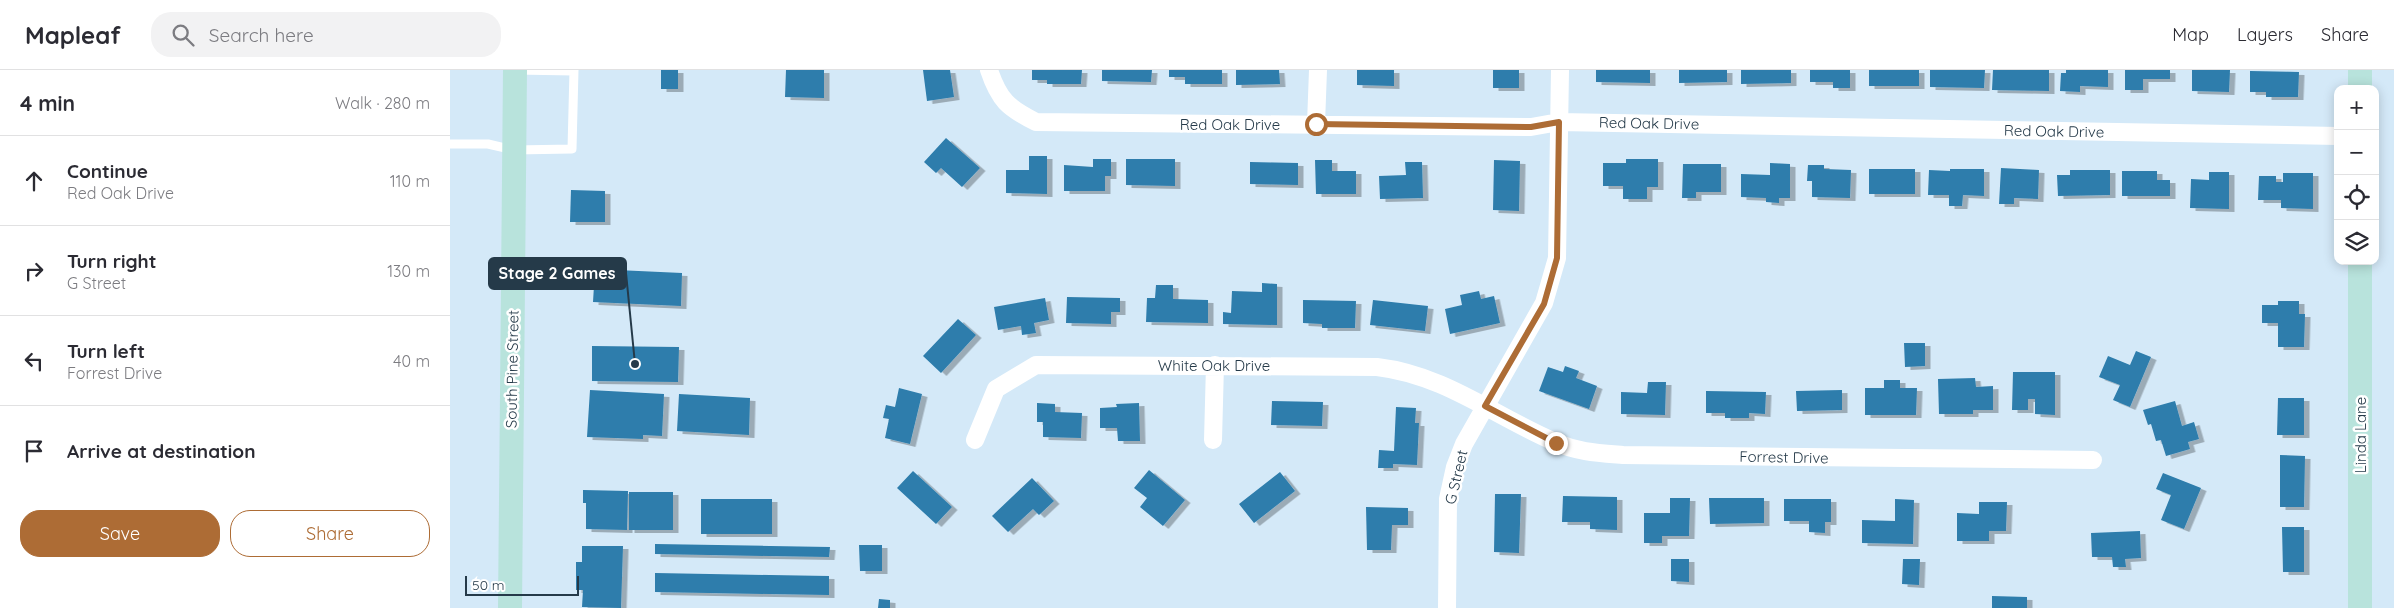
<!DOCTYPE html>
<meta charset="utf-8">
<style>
body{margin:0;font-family:Quicksand,sans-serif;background:#f2f2f3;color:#2b2b33}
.controls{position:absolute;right:15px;top:15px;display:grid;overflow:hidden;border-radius:10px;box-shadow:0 2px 12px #0003}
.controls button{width:45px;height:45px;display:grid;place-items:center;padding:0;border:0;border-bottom:1px solid #e1e1e2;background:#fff;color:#2b2b33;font:25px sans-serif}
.scale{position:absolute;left:15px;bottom:12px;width:114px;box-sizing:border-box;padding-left:5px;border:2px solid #253a49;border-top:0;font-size:14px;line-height:18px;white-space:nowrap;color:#253a49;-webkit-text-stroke:4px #fff;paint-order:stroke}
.stop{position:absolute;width:15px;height:15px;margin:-11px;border:4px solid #ad6c35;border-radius:50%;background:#fff}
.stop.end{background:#ad6c35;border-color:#fff;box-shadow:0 1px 5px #0008}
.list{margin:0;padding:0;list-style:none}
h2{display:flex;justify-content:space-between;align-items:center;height:65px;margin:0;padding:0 20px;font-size:21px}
h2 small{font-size:16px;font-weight:400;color:#7c7c81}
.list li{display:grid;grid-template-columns:32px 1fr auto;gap:15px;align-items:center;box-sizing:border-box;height:90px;padding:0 20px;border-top:1px solid #e1e1e2}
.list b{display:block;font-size:19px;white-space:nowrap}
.list p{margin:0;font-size:16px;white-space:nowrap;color:#7c7c81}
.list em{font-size:16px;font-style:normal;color:#7c7c81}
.actions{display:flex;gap:10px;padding:15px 20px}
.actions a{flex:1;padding:11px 0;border:1px solid #ad6c35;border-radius:20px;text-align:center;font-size:18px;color:#ad6c35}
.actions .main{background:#ad6c35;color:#fff}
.icon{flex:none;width:28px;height:28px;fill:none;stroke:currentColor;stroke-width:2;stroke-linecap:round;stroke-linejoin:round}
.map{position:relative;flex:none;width:1944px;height:538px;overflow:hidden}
header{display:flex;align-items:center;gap:30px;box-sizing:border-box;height:70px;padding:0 25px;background:#fff;border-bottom:1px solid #e1e1e2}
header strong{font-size:24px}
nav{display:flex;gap:28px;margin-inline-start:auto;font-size:18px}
.search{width:350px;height:45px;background:#f2f2f3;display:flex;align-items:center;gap:12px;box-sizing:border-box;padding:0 18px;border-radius:20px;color:#7c7c81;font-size:19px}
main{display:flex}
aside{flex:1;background:#fff}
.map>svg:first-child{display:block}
.building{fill:#2d7dac;filter:url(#shadow)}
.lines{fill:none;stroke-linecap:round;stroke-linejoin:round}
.lane{stroke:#fff;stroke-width:9}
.street{stroke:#fff;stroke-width:18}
.secondary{stroke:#b8e3dc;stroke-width:24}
.route{stroke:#ad6c35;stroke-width:6}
.labels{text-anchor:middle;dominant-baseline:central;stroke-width:5;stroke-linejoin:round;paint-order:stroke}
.street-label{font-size:15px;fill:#253a49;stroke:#fff}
.leader{fill:none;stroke:#253a49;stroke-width:2}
.callout-dot{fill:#253a49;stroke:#fff;stroke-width:2}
.callout{fill:#253a49;stroke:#253a49;stroke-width:2}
.callout-label{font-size:16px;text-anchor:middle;font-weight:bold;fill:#fff}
</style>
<header>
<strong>Mapleaf</strong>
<div class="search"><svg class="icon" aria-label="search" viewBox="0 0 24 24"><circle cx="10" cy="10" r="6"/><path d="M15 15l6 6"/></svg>Search here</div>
<nav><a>Map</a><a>Layers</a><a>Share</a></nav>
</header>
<main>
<aside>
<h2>4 min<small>Walk · 280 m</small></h2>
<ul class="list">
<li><svg class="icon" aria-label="ahead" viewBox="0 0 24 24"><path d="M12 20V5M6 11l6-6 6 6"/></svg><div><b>Continue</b><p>Red Oak Drive</p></div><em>110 m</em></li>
<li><svg class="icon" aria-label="right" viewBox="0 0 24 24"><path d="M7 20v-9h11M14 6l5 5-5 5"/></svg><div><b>Turn right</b><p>G Street</p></div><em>130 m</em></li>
<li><svg class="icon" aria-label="left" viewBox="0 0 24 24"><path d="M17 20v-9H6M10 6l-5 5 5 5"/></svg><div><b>Turn left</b><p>Forrest Drive</p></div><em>40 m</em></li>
<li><svg class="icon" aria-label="arrive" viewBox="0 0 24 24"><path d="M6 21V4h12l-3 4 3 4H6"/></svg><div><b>Arrive at destination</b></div></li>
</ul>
<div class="actions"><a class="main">Save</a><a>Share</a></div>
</aside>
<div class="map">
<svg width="1944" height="538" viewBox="0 0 1944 538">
<defs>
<filter id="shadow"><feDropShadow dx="5.5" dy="3" stdDeviation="0" flood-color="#0004"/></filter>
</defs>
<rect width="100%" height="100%" fill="#d4e9f8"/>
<path class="building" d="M211,0H228V19H211Z
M336,0H374V28L335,27Z
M473,0H500L504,27L477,31Z
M582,0H632L631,14H597V10H582Z
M652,0H702L701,12L652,11Z
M719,0H772V14H735V7H719Z
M786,0H829L830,14L786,15Z
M907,0H944V16L907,15Z
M1043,0H1069V18H1043Z
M1146,0H1200V13L1146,12Z
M1229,0H1277V12L1229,13Z
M1291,0H1341V13L1291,14Z
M1360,0H1400V18H1383V12H1360Z
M1419,0H1469V16H1419Z
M1480,0H1535L1534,18L1480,17Z
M1543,0H1599V21L1542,20Z
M1616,0H1658V17L1630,16V22L1610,21L1611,3H1616Z
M1675,0H1720V9H1693V20H1675Z
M1742,0H1780L1779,22L1742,21Z
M1800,1L1849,2L1848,27H1816V22H1800Z
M496,68L530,98L512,117L491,98L486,103L474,92Z
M579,86H597V124L556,123V100H579Z
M643,89H661V106H655V121H614V95L643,97Z
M676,89H725V116L676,115Z
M1176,89H1208V117H1197V129H1173V116H1153V93H1176Z
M865,90H882V101H906V124H866Z
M1044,90L1070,91L1069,141L1043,140Z
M800,92L848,93V115L800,114Z
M955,92H972L973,128L930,129L929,106L956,105Z
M1320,93L1340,94V128H1329V133L1316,132V128L1291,127V104L1320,105Z
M1233,94H1271V122H1246V128H1232Z
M1358,95H1374V99L1401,100L1400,128L1362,127V111H1357Z
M1551,98L1589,100L1588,129L1564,128V134H1549Z
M1419,99H1465V124H1419Z
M1500,99H1534V126L1513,125L1512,136H1499V125H1478L1479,100L1500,101Z
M1620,100H1660V125L1608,126L1607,105H1620Z
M1672,101H1707V110H1720V126H1672Z
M1759,102H1779V139L1740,138L1741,109L1759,110Z
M1833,103H1863V139L1831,138V130H1808L1809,106H1826V112H1833Z
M121,120L155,121V152H120Z
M145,199L232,203L231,236L143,232Z
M812,213L827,214V255L773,254V242L781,243L782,221L812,222Z
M706,215H723V229L758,230V253L696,252L697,228H705Z
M1029,221L1031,229L1044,226L1050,253L1000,264L995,239L1012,235L1010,225Z
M617,227L670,228V242H661V254L616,253Z
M595,228L599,250L584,253L586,263L572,265L571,256L548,260L544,237Z
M853,230L906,231L905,258H872V254L853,253Z
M923,230L978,236L975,261L920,255Z
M1828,231H1849V244H1855L1854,277H1828V253H1812V235H1828Z
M508,249L526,265L491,303L473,286Z
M1454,273H1475V296L1455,297Z
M142,276L229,277L228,312L142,311Z
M1686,281L1701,287L1680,337L1663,330L1670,315L1649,307L1658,286L1680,295Z
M1115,296L1129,301L1126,308L1147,316L1139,339L1089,321L1098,297L1113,302Z
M1563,302H1605V345L1585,344V329H1578V340H1562Z
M1525,308L1526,317L1543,316V340H1523V344H1489L1488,309Z
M1434,310H1450V318H1467L1466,345H1415V318H1434Z
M1198,312H1216L1215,345L1171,344V322L1197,323Z
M449,318L472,324L460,374L435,368L439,349L433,348L436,335L445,337Z
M140,320L214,324L212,366L193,365V369L137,367Z
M1392,320V340L1347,341L1346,321Z
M1256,321L1316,322L1315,344L1299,343V348H1275V343H1256Z
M229,324L300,328L299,365L227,361Z
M1828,328H1854V365H1827Z
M822,331L873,332L872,356L821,355Z
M1725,331L1732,356L1744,352L1749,369L1738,372L1740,379L1716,386L1711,370L1706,371L1701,354L1698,355L1693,340Z
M587,333L605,334V342L632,343L631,368L593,367V352H587Z
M689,333L690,371H668L667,358H650V338L667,337L666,334Z
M946,337L966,338L965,353H969L967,395L943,394V398H928L929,380L944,381Z
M1830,385L1855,386L1854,437H1830Z
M699,400L735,430L713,456L690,437L697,428L684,418Z
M463,401L502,437L486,454L447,418Z
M830,402L845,421L804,453L789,434Z
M1713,403L1751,418L1734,459L1711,450L1721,425L1706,419Z
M582,408L604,431L589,445L583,439L558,462L542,446Z
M133,420L178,421L177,460L136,459V433H133Z
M179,422H223V460H179Z
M1045,424H1071L1069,483L1044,482Z
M1113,426L1167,427V460L1140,459V452H1112Z
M1220,428H1240L1239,466H1212V473H1194V443H1220Z
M1259,428H1314V453L1260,454Z
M251,429H322V464H251Z
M1334,429H1381V452H1375V463L1359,462V451H1334Z
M1445,429L1464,430L1463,474L1412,473V450L1445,451Z
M1529,432H1557L1556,461H1539V471H1507V443L1529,444Z
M916,437L958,438V455H942L941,480H917Z
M1832,457H1854V502H1833Z
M1690,461L1691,488L1675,489L1676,497H1663L1662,487H1642L1641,463Z
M205,474L380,477L379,487L205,484Z
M409,475H432V501H410Z
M132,476H173L171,538L132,537L133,520H126V492H132Z
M1221,489H1239V512L1221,511Z
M1453,489H1470L1469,515L1452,514Z
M205,503L379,506V525L205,522Z
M1542,526L1577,527V538H1542Z
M429,529L440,530V538H428Z"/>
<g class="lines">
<path class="lane" d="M65,0L124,1
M0,74H38L64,80L122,79L124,0"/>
<path class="street" d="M539,0C549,30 558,38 586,52L1081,57L1109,52L1888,66
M866,54L868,0
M525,370L546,319L586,295L927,297C995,305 1044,346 1105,372C1127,382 1149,383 1173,385L1643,390
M763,370L765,295
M997,538L998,429L1005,397L1014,374L1094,233L1107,188L1110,0"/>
<path class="secondary" d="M1910,19V0
M1910,191V538
M60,538L65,0"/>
</g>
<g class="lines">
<path class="route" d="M866,54L1081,57L1109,52L1107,188L1094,234L1035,336L1106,373"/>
</g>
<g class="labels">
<g class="street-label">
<text transform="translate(1199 53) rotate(1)">Red Oak Drive</text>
<text x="780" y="54">Red Oak Drive</text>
<text transform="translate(1604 61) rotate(1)">Red Oak Drive</text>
<text x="764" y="295">White Oak Drive</text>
<text transform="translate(62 299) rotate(-89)">South Pine Street</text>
<text transform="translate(1910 365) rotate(-90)">Linda Lane</text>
<text transform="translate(1334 387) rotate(1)">Forrest Drive</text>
<text transform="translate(1006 407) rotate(-77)">G Street</text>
</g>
</g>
<path class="leader" d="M185 294L176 203"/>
<circle class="callout-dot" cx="185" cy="294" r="5"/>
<rect class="callout" x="39" y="188" width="137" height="31" rx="5"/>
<g class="callout-label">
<text x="107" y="209">Stage 2 Games</text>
</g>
</svg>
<div class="controls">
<button>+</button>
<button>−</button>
<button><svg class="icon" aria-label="locate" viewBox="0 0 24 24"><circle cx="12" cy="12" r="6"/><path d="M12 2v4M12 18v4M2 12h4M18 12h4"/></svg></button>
<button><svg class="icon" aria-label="layers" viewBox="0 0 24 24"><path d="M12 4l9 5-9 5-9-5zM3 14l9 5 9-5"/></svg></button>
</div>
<div class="scale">50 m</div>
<div class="stop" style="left:866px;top:54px"></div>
<div class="stop end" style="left:1106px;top:373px"></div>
</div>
</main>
